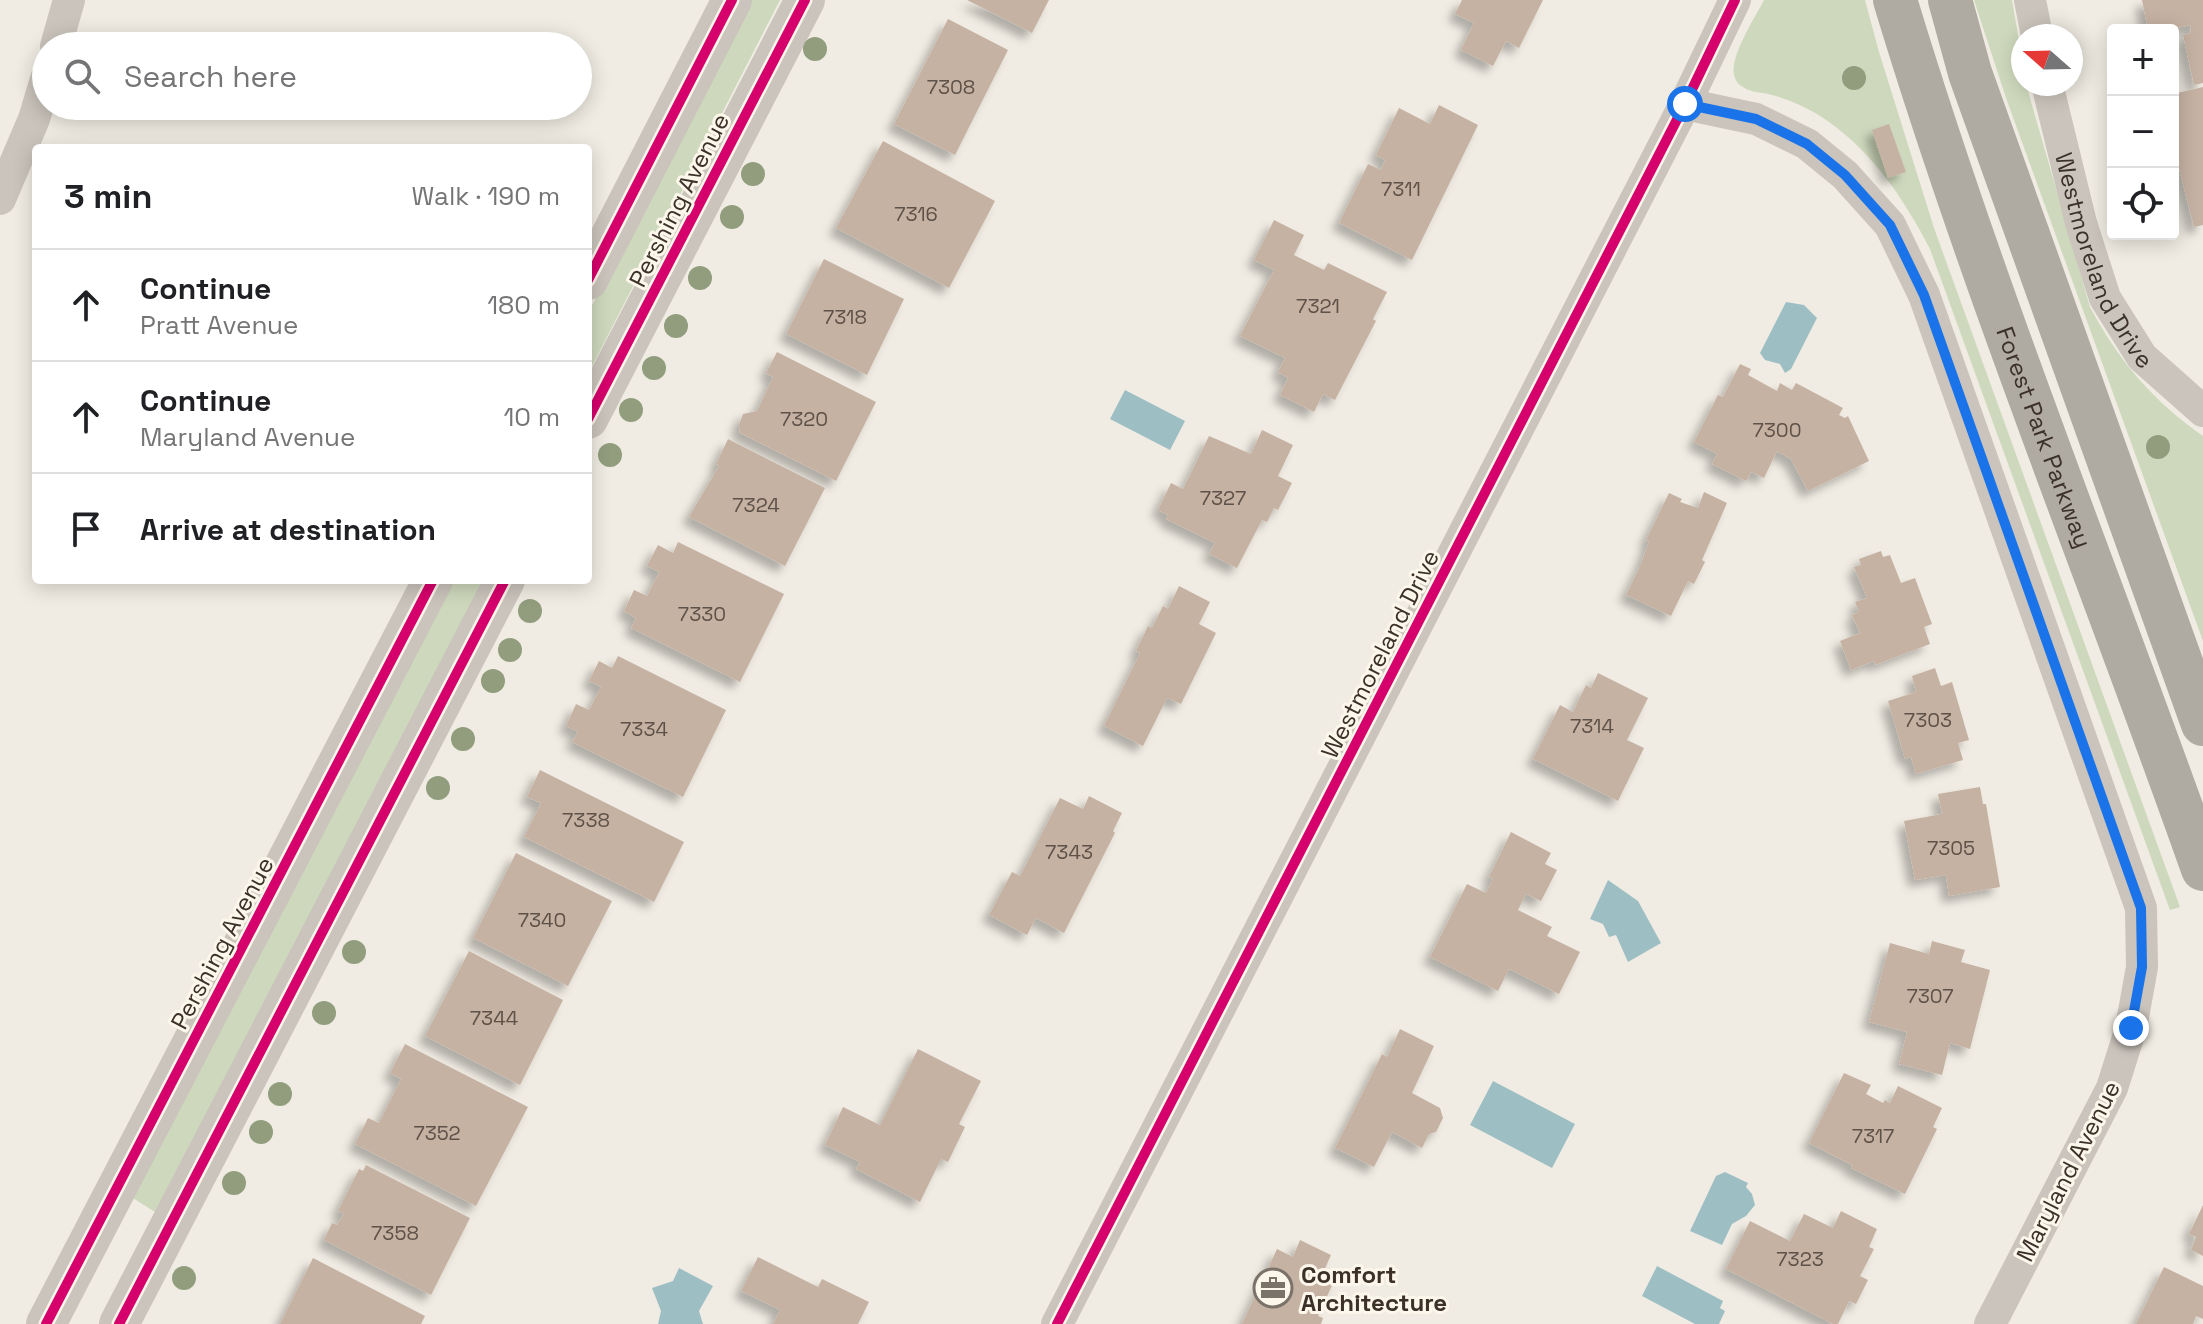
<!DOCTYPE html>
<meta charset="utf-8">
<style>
body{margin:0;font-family:"Space Grotesk",sans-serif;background:#f6f6f6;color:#202124}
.controls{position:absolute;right:24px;top:24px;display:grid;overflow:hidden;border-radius:8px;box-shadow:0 4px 20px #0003}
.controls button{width:72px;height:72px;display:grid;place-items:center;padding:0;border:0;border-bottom:2px solid #e0e0e0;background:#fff;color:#202124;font:40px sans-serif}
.compass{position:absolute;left:2011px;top:24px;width:72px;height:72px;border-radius:50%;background:#fff;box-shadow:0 4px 20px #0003;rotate:290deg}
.stop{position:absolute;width:24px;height:24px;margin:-18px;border:6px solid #1a73e8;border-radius:50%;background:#fff}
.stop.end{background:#1a73e8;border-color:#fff;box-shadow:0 2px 8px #0008}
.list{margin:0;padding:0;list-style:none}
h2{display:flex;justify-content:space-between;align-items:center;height:104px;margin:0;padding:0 32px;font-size:34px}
h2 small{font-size:26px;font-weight:400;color:#757577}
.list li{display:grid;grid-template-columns:52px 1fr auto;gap:24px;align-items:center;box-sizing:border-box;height:112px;padding:0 32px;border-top:2px solid #e0e0e0}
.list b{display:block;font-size:30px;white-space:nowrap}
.list p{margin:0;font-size:26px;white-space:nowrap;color:#757577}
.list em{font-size:26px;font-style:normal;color:#757577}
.icon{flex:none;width:44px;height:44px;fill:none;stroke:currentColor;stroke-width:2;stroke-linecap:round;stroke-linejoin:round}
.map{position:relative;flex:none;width:2203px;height:1324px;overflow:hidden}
.search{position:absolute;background:#fff;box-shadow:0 4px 20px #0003;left:32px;top:32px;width:560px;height:88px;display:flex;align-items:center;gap:20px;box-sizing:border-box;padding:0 28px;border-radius:44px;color:#757577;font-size:30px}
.panel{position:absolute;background:#fff;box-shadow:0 4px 20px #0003;left:32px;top:144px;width:560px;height:440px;border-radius:8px}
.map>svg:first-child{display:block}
.green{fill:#ced8bc}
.water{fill:#9dbfc4}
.building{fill:#c6b2a3;filter:url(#shadow)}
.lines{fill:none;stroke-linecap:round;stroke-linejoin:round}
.minor{stroke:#cac4bc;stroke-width:32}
.tertiary{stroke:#cac4bc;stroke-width:40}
.motorway{stroke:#afaaa2;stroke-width:44}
.cycleway-casing{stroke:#fcf6eb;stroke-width:15}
.cycleway{stroke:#d6006c;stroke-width:10}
.tree{fill:#919d7d}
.route{stroke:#1a73e8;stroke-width:10}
.labels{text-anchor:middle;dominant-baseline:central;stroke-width:6;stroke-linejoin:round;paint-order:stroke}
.number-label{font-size:20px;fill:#5e5148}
.street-label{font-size:24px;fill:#3c3129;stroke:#fcf6eb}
.poi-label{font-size:24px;font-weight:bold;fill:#3c3129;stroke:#fcf6eb;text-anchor:start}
</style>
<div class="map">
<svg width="2203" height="1324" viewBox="0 0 2203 1324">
<defs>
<filter id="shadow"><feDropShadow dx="-7" dy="7" stdDeviation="4" flood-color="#0004"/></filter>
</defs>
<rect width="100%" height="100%" fill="#f0ece3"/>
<path class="green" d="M749,0H780L588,374V313Z
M1764,0H1865L1879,52L1934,228L2180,907L2170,910L1930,249C1903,197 1869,146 1817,114C1803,106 1788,99 1772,95C1763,92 1751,93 1743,87C1739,85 1737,83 1735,78C1727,60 1755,18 1764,0Z
M1974,0H2012L2023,64V84H2026L2090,307C2118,360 2154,402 2203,436V641L2006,98Z
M451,580H483L158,1214L133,1198Z"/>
<path class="water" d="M1786,302L1804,305L1817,318L1791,369L1785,373L1780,364L1765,360L1760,353Z
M1125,390L1185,421L1170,450L1110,419Z
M1608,880L1638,901L1661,943L1628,962L1616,935L1609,937L1603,924L1590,919Z
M1493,1081L1575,1124L1552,1168L1470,1125Z
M1725,1172L1748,1183L1746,1187L1752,1194L1755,1205L1746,1216L1732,1224L1722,1245L1690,1231L1716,1176Z
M1657,1266L1723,1301L1720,1308L1725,1311L1719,1324H1695L1642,1296Z
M679,1268L713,1286L699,1311L703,1324H658L661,1311L652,1288L673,1281Z"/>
<path class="building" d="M967,0H1049L1032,33Z
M1462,0H1543L1519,48L1506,41L1493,66L1461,50L1474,23L1455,14Z
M2142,0H2203V83L2194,85L2183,35L2191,33L2190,25L2168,30H2148Z
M948,19L1008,50L955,155L894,124Z
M2203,87V225L2194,227L2173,145V94Z
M1439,105L1478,125L1412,260L1339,223L1368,164L1381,170L1385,160L1376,155L1399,108L1430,124Z
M1889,124L1906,172L1888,178L1872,130Z
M883,141L995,201L949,288L836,228Z
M1274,220L1304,235L1294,255L1324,270L1328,263L1387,292L1373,319L1376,321L1335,400L1323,394L1314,412L1280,395L1288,378L1278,372L1285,358L1240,336L1274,270L1254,260Z
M824,259L904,299L867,375L786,334Z
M777,352L876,402L836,481L740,433L739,425L743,414L757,411L773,377L766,373Z
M1740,364L1751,369L1748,375L1777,391L1780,383L1792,390L1796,383L1843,408L1839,415L1845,418L1848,416L1869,461L1808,491L1791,459L1777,451L1764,478L1751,472L1746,481L1712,464L1717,454L1694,442L1718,395L1723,397Z
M1262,430L1293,445L1278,476L1292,483L1278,510L1274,508L1267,522L1262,520L1237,568L1209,554L1215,543L1166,519L1168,515L1158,510L1171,483L1183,489L1209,436L1251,454Z
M728,439L825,488L785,566L689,517L719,466L716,464Z
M1704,492L1727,503L1702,560L1705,562L1694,584L1688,581L1671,616L1626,595L1641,564L1649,541L1646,540L1669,493L1682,499L1680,502L1698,508Z
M678,542L784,594L740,682L631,628L636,618L624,611L634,590L647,596L659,572L647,566L658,545L673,553Z
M1881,551L1883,557L1890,555L1901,583L1915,578L1932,624L1924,627L1930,644L1875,665L1874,661L1851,670L1840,641L1860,633L1852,615L1859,612L1855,602L1867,598L1854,567L1861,565L1859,559Z
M1179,586L1210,602L1199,624L1216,633L1181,704L1167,698L1143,746L1104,726L1140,653L1136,651L1148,626L1152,628L1163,606L1168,609Z
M618,656L726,710L683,797L572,742L578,732L566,726L576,704L589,710L601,687L589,681L599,661L612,668Z
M1935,668L1941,686L1952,682L1969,740L1958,743L1963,760L1916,774L1911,757L1905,759L1888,701L1916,692L1912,676Z
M1598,673L1648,698L1627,740L1644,748L1618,801L1533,759L1560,705L1573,712L1586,685L1591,688Z
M540,770L684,842L654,902L524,837L541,803L527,797Z
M1980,787L1983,804H1986L2000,887L1949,896L1946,875L1915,880L1904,821L1942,814L1938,794Z
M1089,796L1122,813L1113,831L1115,833L1064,933L1036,918L1027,935L989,915L1012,872L1020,876L1060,798L1083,809Z
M1511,832L1551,853L1545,864L1557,870L1541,901L1526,894L1518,910L1552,927L1547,936L1580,952L1559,994L1509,969L1498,991L1430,957L1467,884L1486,893L1493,879L1489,877Z
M516,853L612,901L568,986L473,938Z
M1932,941L1965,950L1961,962L1990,970L1970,1049L1950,1043L1942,1075L1899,1064L1907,1032L1869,1022L1890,943L1929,954Z
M469,951L563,1000L520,1085L425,1036Z
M1400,1029L1434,1046L1412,1093L1440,1108L1443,1118L1436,1132L1429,1134L1422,1148L1392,1132L1374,1167L1335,1148L1382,1054L1387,1057Z
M405,1044L528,1107L476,1206L355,1144L368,1118L379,1123L401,1079L390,1073Z
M918,1049L981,1081L959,1124L965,1127L948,1162L941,1159L920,1202L856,1169L860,1162L825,1145L843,1107L880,1125Z
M1844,1073L1871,1085L1866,1094L1883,1103L1885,1100L1890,1103L1898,1086L1942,1108L1933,1127L1937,1129L1905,1194L1851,1168L1852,1165L1809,1143Z
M366,1165L470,1218L431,1295L324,1240L332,1223L337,1225L344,1214L338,1211L359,1169L363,1171Z
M2203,1205V1256L2191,1250L2196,1237L2189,1234Z
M1841,1211L1877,1229L1869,1247L1874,1249L1860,1276L1868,1280L1856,1304L1849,1301L1838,1324H1833L1726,1269L1750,1221L1790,1241L1804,1214L1833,1228Z
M1300,1240L1331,1255L1323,1273L1335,1279L1318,1316L1323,1318L1321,1324H1242L1277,1249L1293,1257Z
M758,1257L818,1287L822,1279L869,1302L858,1324H773L780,1310L741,1291Z
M313,1258L425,1316L421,1324H280Z
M2164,1267L2203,1286V1319L2196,1316L2193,1324H2136Z"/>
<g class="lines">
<g class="minor">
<path d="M2030,0L2037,36"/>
<path d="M56,46L69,0"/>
<path id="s1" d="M2047,84L2081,223L2105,298L2142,357L2203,411"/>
<path d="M1685,104L1756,119L1807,144L1845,175L1890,225L1924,295L2141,908L2142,967L2131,1028L2112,1088L1990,1324"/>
<path d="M0,199L34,119L46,79"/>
<path d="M1057,1324L1685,104L1735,0"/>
</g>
<path class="tertiary" d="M588,280L732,0
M588,419L805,0
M46,1324L433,580
M119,1324L505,580"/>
<g class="motorway">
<path id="s2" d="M1895,0C1984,294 2101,580 2203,869"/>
<path d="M1950,0L1970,73L2203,724"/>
</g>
<g class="cycleway-casing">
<path id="cycleway" d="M588,280L732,0
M588,419L805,0
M46,1324L433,580
M119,1324L505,580
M1057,1324L1685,104L1735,0"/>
</g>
<use href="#cycleway" class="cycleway"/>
</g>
<g class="tree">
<circle cx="815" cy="49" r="12"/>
<circle cx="1854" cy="78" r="12"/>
<circle cx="753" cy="174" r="12"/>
<circle cx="732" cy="217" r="12"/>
<circle cx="700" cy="278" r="12"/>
<circle cx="676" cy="326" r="12"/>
<circle cx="654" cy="368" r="12"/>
<circle cx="631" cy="410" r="12"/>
<circle cx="2158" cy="447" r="12"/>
<circle cx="610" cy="455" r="12"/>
<circle cx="530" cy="611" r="12"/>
<circle cx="510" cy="650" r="12"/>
<circle cx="493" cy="681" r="12"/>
<circle cx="463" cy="739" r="12"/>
<circle cx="438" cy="788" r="12"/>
<circle cx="354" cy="952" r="12"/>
<circle cx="324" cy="1013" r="12"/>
<circle cx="280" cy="1094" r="12"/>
<circle cx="261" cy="1132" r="12"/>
<circle cx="234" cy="1183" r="12"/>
<circle cx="184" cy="1278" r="12"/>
</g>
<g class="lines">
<path class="route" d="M1685,104L1756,119L1807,144L1845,175L1890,225L1924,295L2141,908L2142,967L2131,1028"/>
</g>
<defs>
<g id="office-ring" transform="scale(2)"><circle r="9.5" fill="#fcf6eb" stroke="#7b726a" stroke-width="1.5"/><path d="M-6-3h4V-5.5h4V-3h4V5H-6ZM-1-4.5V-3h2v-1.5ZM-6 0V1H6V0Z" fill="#7b726a"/></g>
</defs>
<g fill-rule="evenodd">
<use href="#office-ring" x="1273" y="1288"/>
</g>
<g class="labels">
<g class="number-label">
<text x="951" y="87">7308</text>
<text x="1401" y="189">7311</text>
<text x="916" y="214">7316</text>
<text x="1318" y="306">7321</text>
<text x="845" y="317">7318</text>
<text x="804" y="419">7320</text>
<text x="1777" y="430">7300</text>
<text x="1223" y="498">7327</text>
<text x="756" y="505">7324</text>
<text x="702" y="614">7330</text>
<text x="1928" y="720">7303</text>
<text x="1592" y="726">7314</text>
<text x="644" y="729">7334</text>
<text x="586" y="820">7338</text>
<text x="1951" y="848">7305</text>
<text x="1069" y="852">7343</text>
<text x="542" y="920">7340</text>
<text x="1930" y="996">7307</text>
<text x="494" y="1018">7344</text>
<text x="437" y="1133">7352</text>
<text x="1873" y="1136">7317</text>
<text x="395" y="1233">7358</text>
<text x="1800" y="1259">7323</text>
</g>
<g class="street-label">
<text transform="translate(679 200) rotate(-63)">Pershing Avenue</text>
<text stroke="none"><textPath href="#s1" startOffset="186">Westmoreland Drive</textPath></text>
<text stroke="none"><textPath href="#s2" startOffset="462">Forest Park Parkway</textPath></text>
<text transform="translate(1380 654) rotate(-63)">Westmoreland Drive</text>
<text transform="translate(222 943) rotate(-62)">Pershing Avenue</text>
<text transform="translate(2068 1171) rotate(-63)">Maryland Avenue</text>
</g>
<g class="poi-label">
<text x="1301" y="1274">Comfort<tspan x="1301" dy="28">Architecture</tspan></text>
</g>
</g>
</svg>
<div class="controls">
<button>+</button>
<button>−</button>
<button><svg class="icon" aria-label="locate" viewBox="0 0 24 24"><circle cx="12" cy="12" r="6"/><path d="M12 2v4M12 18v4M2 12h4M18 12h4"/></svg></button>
</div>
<svg class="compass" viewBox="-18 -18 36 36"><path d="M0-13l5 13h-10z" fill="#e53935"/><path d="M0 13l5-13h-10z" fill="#757577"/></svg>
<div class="stop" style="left:1685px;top:104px"></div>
<div class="stop end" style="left:2131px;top:1028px"></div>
<div class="search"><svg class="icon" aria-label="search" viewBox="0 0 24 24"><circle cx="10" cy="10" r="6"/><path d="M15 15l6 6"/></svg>Search here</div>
<section class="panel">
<h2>3 min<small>Walk · 190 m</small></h2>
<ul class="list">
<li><svg class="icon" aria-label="ahead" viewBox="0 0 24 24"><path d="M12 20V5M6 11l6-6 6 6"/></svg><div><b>Continue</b><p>Pratt Avenue</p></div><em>180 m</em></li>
<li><svg class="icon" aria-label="ahead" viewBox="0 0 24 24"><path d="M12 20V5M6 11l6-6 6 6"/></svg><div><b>Continue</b><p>Maryland Avenue</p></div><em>10 m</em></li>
<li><svg class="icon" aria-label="arrive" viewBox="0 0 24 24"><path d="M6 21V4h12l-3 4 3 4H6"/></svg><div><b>Arrive at destination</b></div></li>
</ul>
</section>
</div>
